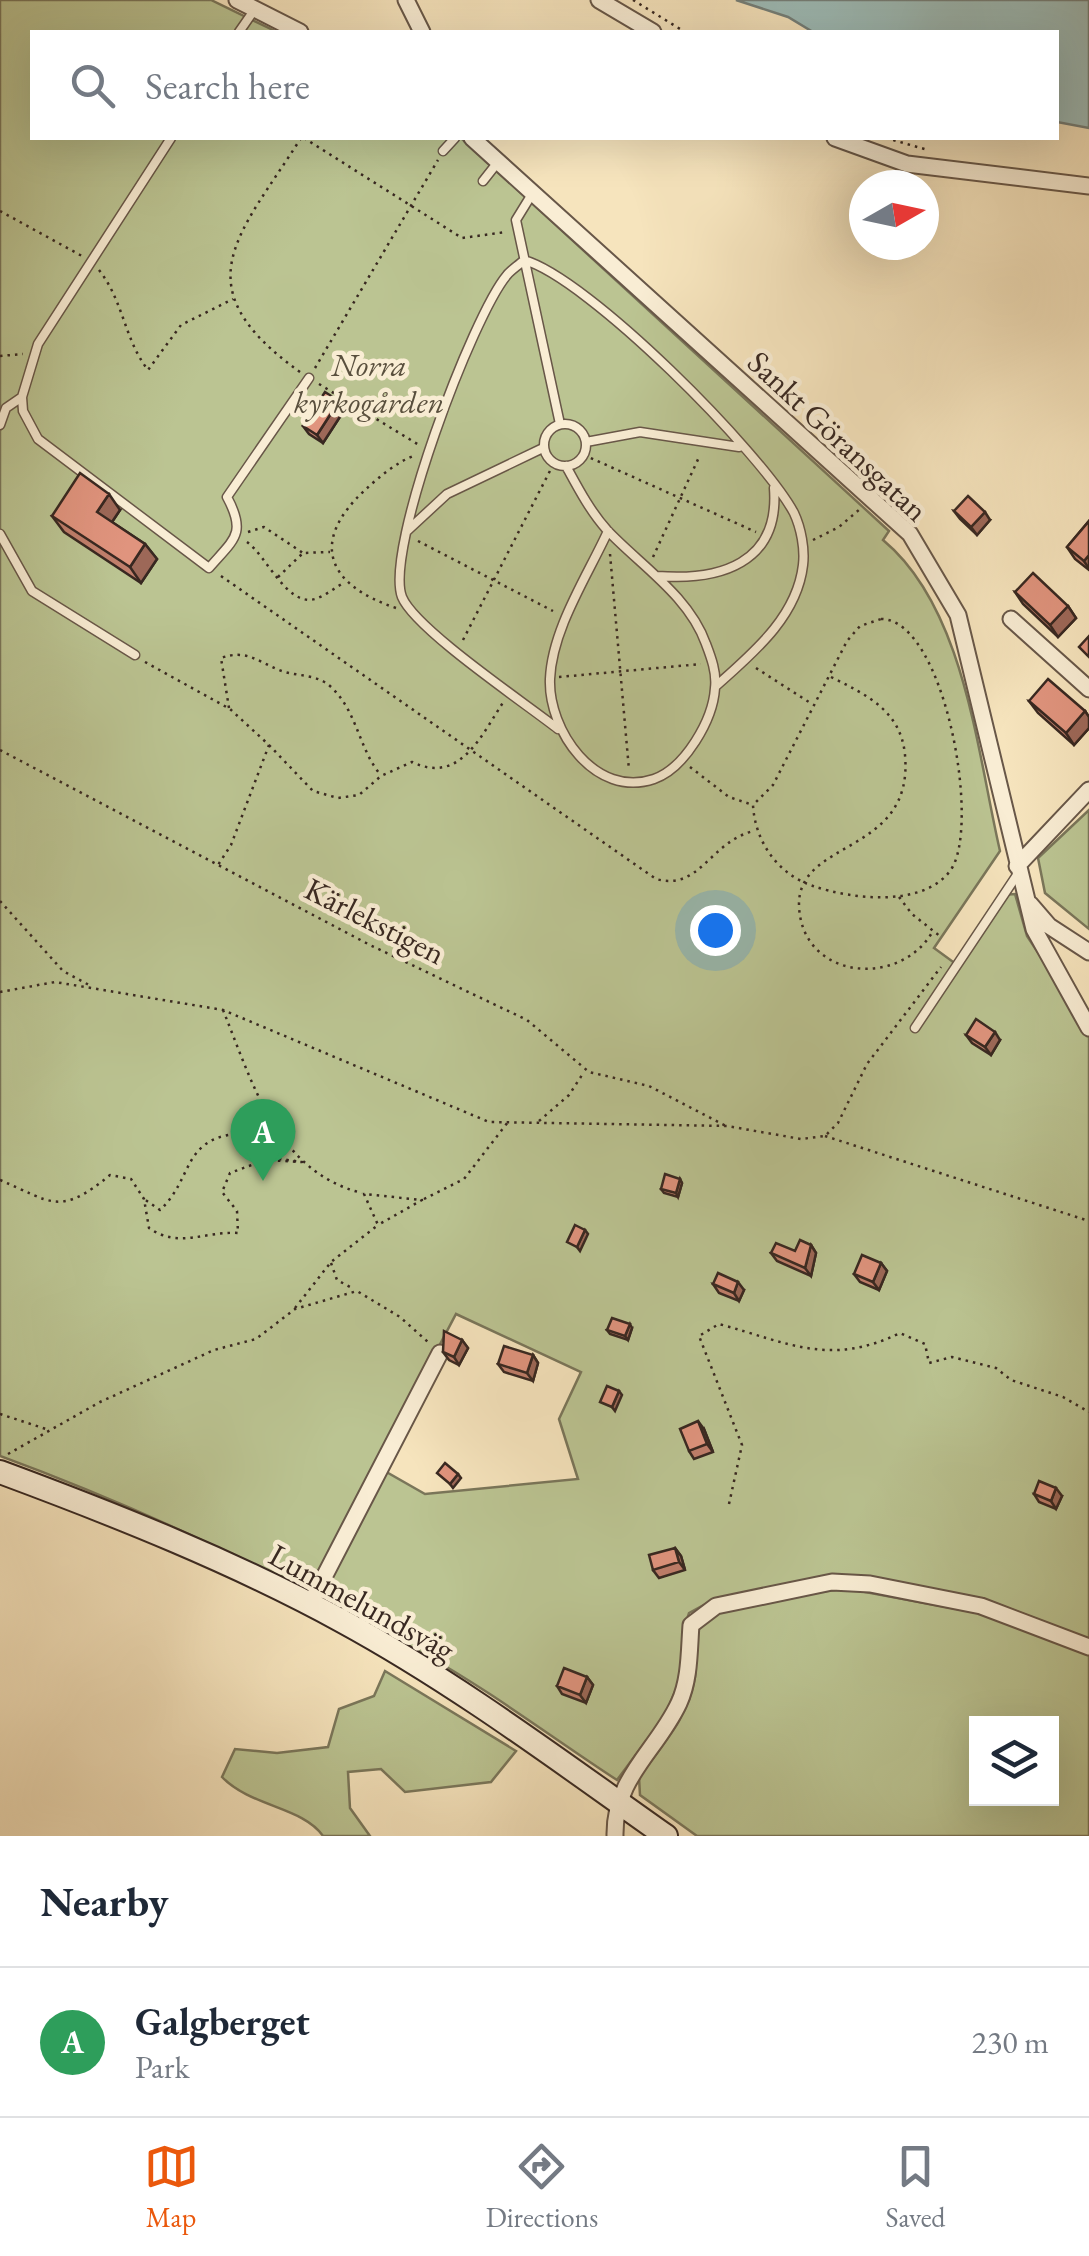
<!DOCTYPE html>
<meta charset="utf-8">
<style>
body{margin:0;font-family:"EB Garamond",serif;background:#f6f6f7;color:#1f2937}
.controls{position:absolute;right:30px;bottom:30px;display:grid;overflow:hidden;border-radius:0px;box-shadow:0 10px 40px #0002}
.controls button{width:90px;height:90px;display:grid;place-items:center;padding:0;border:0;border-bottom:2px solid #e0e1e3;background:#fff;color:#1f2937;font:50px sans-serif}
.compass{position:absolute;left:849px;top:170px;width:90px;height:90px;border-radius:50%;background:#fff;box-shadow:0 10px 40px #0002;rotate:81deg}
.you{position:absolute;left:715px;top:930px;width:35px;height:35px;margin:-25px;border:8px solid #fff;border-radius:50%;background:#1a73e8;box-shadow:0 0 0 15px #1a73e833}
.badge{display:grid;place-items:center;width:65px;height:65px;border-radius:50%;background:#ea580c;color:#fff;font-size:32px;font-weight:700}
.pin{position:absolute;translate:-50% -82px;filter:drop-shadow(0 2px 5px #0008)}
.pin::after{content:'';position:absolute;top:52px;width:35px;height:30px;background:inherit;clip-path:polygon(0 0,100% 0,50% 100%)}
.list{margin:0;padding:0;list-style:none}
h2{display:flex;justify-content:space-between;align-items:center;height:130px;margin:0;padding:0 40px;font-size:42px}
h2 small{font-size:32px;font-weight:400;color:#747a83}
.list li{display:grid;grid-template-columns:65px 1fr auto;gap:30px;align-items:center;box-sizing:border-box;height:150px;padding:0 40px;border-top:2px solid #e0e1e3}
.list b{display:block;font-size:38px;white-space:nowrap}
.list p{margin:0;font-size:32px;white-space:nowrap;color:#747a83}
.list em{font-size:32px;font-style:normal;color:#747a83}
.icon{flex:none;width:55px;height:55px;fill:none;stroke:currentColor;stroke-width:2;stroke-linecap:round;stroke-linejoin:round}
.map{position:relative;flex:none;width:1089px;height:1836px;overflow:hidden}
.search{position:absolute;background:#fff;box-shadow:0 10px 40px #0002;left:30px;right:30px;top:30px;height:110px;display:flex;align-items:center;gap:25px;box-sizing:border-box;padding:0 35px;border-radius:0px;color:#747a83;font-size:38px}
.sheet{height:280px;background:#fff}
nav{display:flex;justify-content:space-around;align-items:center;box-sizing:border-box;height:140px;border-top:2px solid #e0e1e3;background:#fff;font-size:28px;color:#747a83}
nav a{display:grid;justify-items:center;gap:5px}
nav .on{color:#ea580c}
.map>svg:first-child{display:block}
.green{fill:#bbc492;stroke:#7a765a;stroke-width:2.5;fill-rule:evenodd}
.water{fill:#9ebdb9;stroke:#75817c;stroke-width:2.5}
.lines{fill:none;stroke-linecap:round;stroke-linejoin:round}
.lane-casing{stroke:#685748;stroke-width:11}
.street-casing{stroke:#685748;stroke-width:19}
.secondary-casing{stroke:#382821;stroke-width:26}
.path{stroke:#382821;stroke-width:2.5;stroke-dasharray:2.5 5;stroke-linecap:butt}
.lane{stroke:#f9edd4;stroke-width:8}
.street{stroke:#f9edd4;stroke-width:15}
.secondary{stroke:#f9edd4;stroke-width:22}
.wall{fill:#c17f6c;stroke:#382821;stroke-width:2.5}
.shaded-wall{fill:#9d6858;stroke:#382821;stroke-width:2.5}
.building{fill:#e0947e;stroke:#382821;stroke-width:2.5}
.labels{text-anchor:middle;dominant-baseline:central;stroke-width:9;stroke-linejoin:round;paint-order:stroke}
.park-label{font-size:32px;font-style:italic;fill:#594f3d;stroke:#f9edd4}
.street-label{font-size:32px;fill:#382821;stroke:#f9edd4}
</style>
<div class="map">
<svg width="1089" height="1836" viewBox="0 0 1089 1836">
<rect width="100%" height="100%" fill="#f6e4bd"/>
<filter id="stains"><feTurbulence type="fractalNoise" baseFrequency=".002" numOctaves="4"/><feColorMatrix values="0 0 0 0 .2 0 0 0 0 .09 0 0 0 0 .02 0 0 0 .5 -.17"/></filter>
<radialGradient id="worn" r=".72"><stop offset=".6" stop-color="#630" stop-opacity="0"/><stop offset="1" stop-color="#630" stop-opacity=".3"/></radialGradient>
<path class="green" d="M0,0H211L277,32H32V138H461L889,531L883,540C965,608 977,752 1000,851L934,948L960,967L1003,895L1015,894L1027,936L1089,1030V1639L984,1599L872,1577L713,1600L689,1613L684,1628L680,1680L664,1717L617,1780C554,1739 492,1692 426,1655C290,1579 147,1510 0,1456ZM456,1314L581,1372L559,1419L578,1479L425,1494L376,1466Z
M1089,810V929L1045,893L1038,858Z
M849,1589L984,1614L1089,1655V1836H697L640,1795L639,1777C662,1745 689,1717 695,1677C697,1659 690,1632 706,1619C733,1598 815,1592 849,1589ZM976,1724H1052V1798H976Z
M385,1671L516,1751L491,1782L405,1792L381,1769L348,1772L350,1808L370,1836H323C303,1807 251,1807 222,1777L235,1749L277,1753L328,1747L339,1709L374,1696Z"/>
<path class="water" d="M736,0H1089V128L1057,122L1056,32H813L788,17Z"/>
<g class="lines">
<g class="lane-casing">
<path id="lane" d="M239,32L255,9
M171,138L38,344L22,397L23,411L38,439L209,568C234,539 247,534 227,497L309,378
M443,151L455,138
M483,181L498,162
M532,194L516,220L560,424
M544 445a21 21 0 1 1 42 0a21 21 0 1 1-42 0Z
M0,425L6,408L22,397
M586,442L640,432L739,447
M566,466C578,488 590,511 607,530C640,565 689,596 706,644C711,657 717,673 715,688C713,720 685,768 654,779C595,799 548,730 550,679C552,629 588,575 608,531
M407,531L447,494L543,448
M0,534L32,591L135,655
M657,576C719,581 780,564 774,488
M558,729C525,703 415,629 402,597C384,550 473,315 507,275C511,270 519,265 524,260C588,278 761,452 794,513C801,528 805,549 803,565C797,617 753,653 716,686
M915,1028L1019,872"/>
</g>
<g class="street-casing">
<path id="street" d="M237,0L300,32
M406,0L422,32
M599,0L653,32
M472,138L910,534L958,615L1034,929L1089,1028
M835,138L907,164L1089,186
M1011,619L1089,689
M1017,866L1089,790
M1030,904L1049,926L1089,952
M309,1606L440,1353
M615,1836C614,1777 656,1752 679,1703C690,1679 689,1651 691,1625L716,1606L832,1582L870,1584L981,1606L1089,1647"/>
</g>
<g class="secondary-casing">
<path id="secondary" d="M0,1472C116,1515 234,1562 342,1621C456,1683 561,1762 666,1836"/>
</g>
<path class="path" d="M633,0L685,32
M304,138L462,238L506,232
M886,138L928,150
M0,211L82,256
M99,270C124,302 124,339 148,370L181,325L233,299
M0,356L23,354
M315,368L438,160
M300,372C180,286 239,236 301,138
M319,384L419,445
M584,455L756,532
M248,532L264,527L303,553
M813,540L839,527L860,509
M418,541L553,611
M247,542C266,555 287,607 315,599C325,596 336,587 345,582
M610,554L629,770
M653,557L700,455
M221,576L656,879C700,891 709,843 753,831
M278,577L303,553L330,552
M396,608C327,585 309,542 365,490C379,477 398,461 416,455
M881,619C945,619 982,829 950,871C922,908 851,899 813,886C777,874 755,841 753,805L773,785L847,641L860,626Z
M463,640L553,465
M145,662L230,709L269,745L231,845L218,865
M756,668L812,704
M559,677L701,664
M831,677C867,695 901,711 905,755C914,856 797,838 799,906C802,980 900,989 933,931
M229,708L221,658C246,649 257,661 279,670C296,677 316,673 331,687C357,711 359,749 380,774
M269,745L313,791L338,798L359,795L381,776L412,762C460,785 481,736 504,701
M0,750L370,945L527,1020L589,1072L649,1086L726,1126
M690,767L729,797L750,804
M899,897L912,914L941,937
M0,901L63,971L89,985
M0,992L55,982L223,1010L489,1122L727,1126L801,1139L825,1136L838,1123L867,1064L941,967
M223,1010C253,1084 277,1172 362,1193
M539,1121L569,1095L584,1072
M825,1136L1089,1221
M0,1180C52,1202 59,1217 110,1175L131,1179L144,1199L149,1228C179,1249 204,1231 238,1233L237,1211L222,1192L230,1173L265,1160L302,1162L273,1158L234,1134C182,1141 193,1179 160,1210L144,1199
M424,1199L464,1179L508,1122
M331,1263L337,1280L354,1289
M295,1308L331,1262L378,1225L364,1194L422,1200L378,1225
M0,1414L46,1429
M8,1454L100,1402L214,1350L256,1339L295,1309L357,1291L400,1317L428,1342
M729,1504L742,1445L699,1336L719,1324C789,1343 830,1367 900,1333L925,1344L929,1363L952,1357L996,1368L1011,1380L1063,1397L1089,1412"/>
<use href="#lane" class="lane"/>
<use href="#street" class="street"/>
<use href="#secondary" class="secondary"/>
</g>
<path class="wall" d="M345,409L323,443L309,434L303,426Z
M120,510L112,522L145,544L157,559L141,583L64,532L52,516Z
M954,511L990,520L977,535L960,519Z
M1089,521V570L1075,559L1067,547Z
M1015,592L1068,606L1076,618L1058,637L1023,604Z
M1029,701L1085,711L1089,717V728L1074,745L1038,713Z
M966,1035L1000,1040L991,1055L972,1043Z
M680,1179L682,1183L678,1197L664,1193L661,1189Z
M811,1245L816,1253L811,1276L777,1261L771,1253L795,1251Z
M881,1263L887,1271L879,1290L860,1282L854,1274Z
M713,1284L744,1290L739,1301L719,1293Z
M632,1328L628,1340L610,1334L607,1330Z
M462,1340L468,1348L459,1365L449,1360L443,1352Z
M533,1355L538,1363L533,1381L504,1372L498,1364Z
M704,1429L713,1452L694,1459L689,1451Z
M1034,1494L1062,1496L1056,1509L1039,1502Z
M675,1548L681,1556L685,1570L659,1578L653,1570Z
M587,1677L593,1685L586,1703L562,1694L557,1686Z"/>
<path class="shaded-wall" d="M339,401L345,409L323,443L317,435Z
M109,494L120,510L108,528L97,512Z
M985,512L990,520L977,535L971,527Z
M145,544L157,559L141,583L130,567Z
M1089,555V569L1084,561Z
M1068,606L1076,618L1058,637L1050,625Z
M1085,711L1089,717V728L1074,745L1066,733Z
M995,1032L1000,1040L991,1055L985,1047Z
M680,1179L682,1183L678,1197L676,1193Z
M585,1230L588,1234L580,1251L577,1247Z
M811,1245L816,1253L811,1276L805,1268Z
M881,1263L887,1271L879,1290L873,1282Z
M738,1282L744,1290L739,1301L734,1293Z
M630,1324L632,1328L628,1340L625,1336Z
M462,1340L468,1348L459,1365L454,1357Z
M533,1355L538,1363L533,1381L527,1373Z
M619,1391L622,1395L615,1411L612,1407Z
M698,1421L704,1429L713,1452L707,1444Z
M458,1474L461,1478L453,1488L450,1484Z
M1056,1488L1062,1496L1056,1509L1051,1501Z
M675,1548L681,1556L685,1570L679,1562Z
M587,1677L593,1685L586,1703L580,1695Z"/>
<path class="building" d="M325,392L339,401L317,435L303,426Z
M80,473L109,494L97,512L145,544L130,567L52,516Z
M968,496L985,512L971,527L954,511Z
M1089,521V555L1084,561L1067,547Z
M1033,573L1068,606L1050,625L1015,592Z
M1089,636V657L1079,647Z
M1048,679L1085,711L1066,733L1029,701Z
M976,1019L995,1032L985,1047L966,1035Z
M665,1174L680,1179L676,1193L661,1189Z
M575,1225L585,1230L577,1247L567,1242Z
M800,1240L811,1245L805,1268L771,1253L776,1243L795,1251Z
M862,1255L881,1263L873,1282L854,1274Z
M718,1273L738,1282L734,1293L713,1284Z
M612,1318L630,1324L625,1336L607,1330Z
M444,1331L462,1340L454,1357L443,1352Z
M504,1346L533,1355L527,1373L498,1364Z
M607,1386L619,1391L612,1407L600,1402Z
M698,1421L707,1444L689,1451L680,1429Z
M445,1463L458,1474L450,1484L437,1473Z
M1039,1481L1056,1488L1051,1501L1034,1494Z
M675,1548L679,1562L653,1570L649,1555Z
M564,1668L587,1677L580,1695L557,1686Z"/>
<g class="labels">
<g class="park-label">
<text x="369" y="365">Norra<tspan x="369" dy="37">kyrkogården</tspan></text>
</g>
<g class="street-label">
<text transform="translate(838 436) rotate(43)">Sankt Göransgatan</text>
<text transform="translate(375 921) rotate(27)">Kärlekstigen</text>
<text transform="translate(362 1602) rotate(29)">Lummelundsväg</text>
</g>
</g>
<rect width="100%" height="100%" filter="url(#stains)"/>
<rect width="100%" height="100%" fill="url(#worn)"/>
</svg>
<div class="controls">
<button><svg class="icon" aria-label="layers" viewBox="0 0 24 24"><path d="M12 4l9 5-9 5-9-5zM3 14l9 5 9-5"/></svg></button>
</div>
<svg class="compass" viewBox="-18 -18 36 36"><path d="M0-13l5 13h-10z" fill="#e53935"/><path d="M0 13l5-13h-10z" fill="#747a83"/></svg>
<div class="you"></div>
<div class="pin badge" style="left:263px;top:1181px;background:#2e9e5b">A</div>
<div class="search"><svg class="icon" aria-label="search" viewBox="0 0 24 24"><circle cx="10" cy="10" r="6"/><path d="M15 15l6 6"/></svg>Search here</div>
</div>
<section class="sheet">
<h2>Nearby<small></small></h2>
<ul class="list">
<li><span class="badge" style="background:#2e9e5b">A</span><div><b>Galgberget</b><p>Park</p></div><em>230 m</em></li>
</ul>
</section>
<nav>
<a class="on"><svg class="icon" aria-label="map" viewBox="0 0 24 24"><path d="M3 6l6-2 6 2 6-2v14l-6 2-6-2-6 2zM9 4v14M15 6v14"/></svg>Map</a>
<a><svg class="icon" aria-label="directions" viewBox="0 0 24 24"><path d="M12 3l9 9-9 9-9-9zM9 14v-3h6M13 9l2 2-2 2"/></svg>Directions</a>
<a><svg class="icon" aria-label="saved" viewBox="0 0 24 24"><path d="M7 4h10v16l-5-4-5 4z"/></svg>Saved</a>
</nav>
